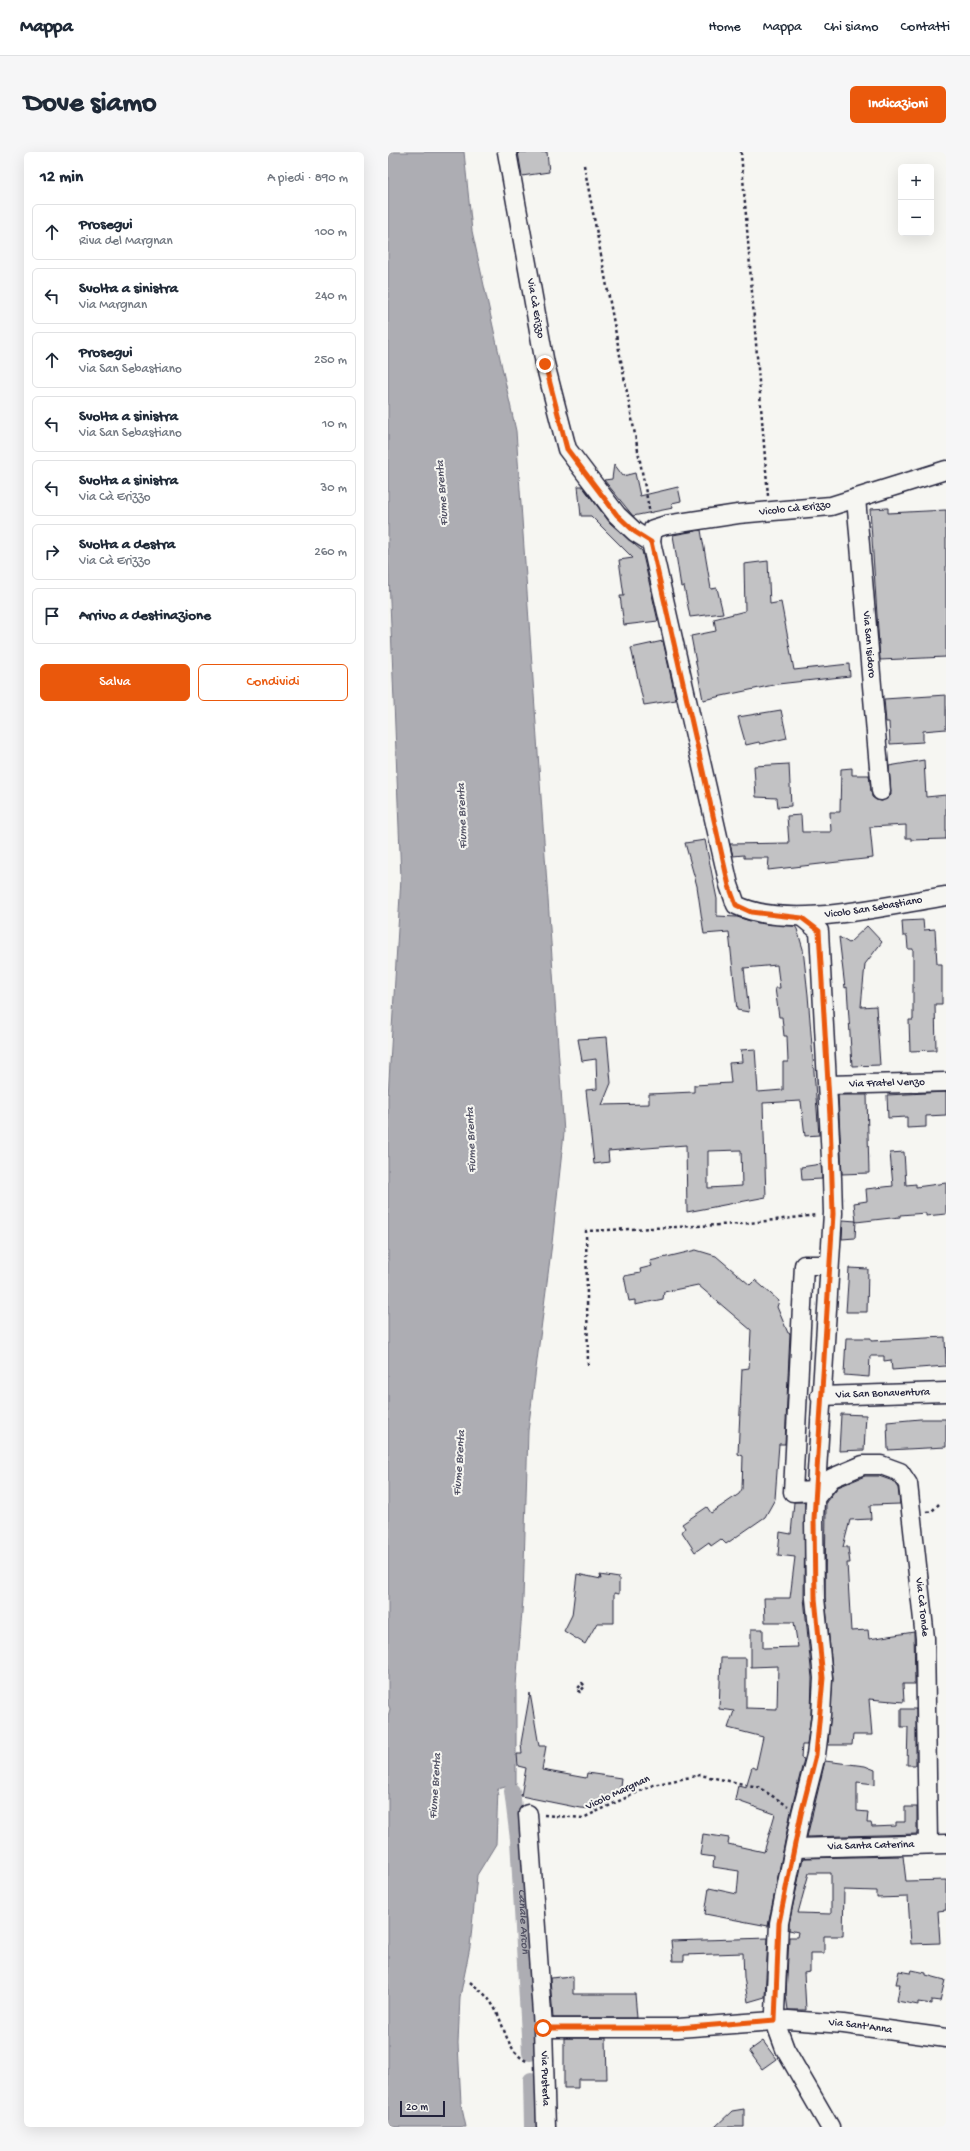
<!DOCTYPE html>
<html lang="it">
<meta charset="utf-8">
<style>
body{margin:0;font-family:"Gochi Hand",sans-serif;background:#f6f6f7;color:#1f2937}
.controls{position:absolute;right:12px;top:12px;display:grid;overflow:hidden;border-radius:6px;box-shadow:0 4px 16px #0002}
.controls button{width:36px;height:36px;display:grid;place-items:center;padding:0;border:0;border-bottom:1px solid #e0e1e3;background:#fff;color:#1f2937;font:20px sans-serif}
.scale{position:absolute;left:12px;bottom:10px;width:45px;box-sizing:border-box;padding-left:4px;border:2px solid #22223b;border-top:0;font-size:11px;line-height:14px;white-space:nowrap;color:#22223b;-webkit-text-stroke:3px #f6f6f2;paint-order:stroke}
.stop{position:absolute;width:12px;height:12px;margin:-9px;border:3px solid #ea580c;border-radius:50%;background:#fff}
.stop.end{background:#ea580c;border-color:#fff;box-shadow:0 1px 4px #0008}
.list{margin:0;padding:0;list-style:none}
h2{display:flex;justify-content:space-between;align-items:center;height:52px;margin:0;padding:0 16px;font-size:17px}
h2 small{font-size:13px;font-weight:400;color:#747a83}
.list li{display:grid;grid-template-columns:26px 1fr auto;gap:12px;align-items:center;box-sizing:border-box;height:56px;margin:0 8px 8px;padding:0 8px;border:1px solid #e0e1e3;border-radius:6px}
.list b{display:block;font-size:15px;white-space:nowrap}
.list p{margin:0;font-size:13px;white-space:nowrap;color:#747a83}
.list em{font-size:13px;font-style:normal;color:#747a83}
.actions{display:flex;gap:8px;padding:12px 16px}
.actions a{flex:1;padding:9px 0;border:1px solid #ea580c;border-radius:6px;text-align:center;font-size:14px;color:#ea580c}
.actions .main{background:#ea580c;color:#fff}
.icon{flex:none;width:22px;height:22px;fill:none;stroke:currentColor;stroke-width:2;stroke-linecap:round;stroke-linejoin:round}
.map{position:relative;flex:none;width:558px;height:1975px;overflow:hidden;border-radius:6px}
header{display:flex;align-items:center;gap:24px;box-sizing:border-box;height:56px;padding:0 20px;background:#fff;border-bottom:1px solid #e0e1e3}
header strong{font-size:19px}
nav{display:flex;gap:22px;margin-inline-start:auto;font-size:14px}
.intro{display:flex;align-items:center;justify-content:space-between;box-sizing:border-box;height:96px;padding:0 24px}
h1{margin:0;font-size:28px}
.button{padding:10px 18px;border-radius:6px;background:#ea580c;color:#fff;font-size:14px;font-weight:700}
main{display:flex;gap:24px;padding:0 24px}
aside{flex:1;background:#fff;border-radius:6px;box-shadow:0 4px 16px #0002}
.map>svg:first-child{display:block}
.water{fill:#adadb3;stroke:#757583}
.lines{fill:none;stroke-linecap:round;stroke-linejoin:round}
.canal{stroke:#adadb3;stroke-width:16}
.building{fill:#c2c2c4;stroke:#22223b;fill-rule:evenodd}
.minor-casing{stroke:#22223b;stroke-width:21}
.path{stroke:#22223b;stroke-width:2.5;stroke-dasharray:3 3;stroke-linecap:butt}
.minor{stroke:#f6f6f2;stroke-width:18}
.route{stroke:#ea580c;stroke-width:5}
.labels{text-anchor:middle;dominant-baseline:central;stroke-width:4;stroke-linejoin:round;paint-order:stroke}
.street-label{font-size:11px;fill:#22223b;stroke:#f6f6f2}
.water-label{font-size:12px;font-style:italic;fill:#535365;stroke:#f6f6f2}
</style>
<header>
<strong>Mappa</strong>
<nav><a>Home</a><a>Mappa</a><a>Chi siamo</a><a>Contatti</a></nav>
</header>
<div class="intro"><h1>Dove siamo</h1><a class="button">Indicazioni</a></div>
<main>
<aside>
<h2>12 min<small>A piedi · 890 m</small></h2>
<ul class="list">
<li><svg class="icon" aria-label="ahead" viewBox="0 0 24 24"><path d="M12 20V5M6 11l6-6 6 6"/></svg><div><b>Prosegui</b><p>Riva del Margnan</p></div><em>100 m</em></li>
<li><svg class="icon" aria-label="left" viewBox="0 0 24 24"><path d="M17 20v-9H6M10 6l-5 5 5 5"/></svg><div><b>Svolta a sinistra</b><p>Via Margnan</p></div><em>240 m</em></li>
<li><svg class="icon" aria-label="ahead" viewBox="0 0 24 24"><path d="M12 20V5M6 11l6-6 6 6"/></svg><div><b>Prosegui</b><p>Via San Sebastiano</p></div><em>250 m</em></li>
<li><svg class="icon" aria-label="left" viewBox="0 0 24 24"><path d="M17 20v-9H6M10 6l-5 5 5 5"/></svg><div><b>Svolta a sinistra</b><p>Via San Sebastiano</p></div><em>10 m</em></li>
<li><svg class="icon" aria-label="left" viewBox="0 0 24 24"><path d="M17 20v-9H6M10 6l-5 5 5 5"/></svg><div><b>Svolta a sinistra</b><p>Via Cà Erizzo</p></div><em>30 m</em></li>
<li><svg class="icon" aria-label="right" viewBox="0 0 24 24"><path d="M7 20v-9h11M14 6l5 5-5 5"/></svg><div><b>Svolta a destra</b><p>Via Cà Erizzo</p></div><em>260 m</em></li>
<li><svg class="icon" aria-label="arrive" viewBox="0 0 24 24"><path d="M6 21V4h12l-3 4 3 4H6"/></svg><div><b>Arrivo a destinazione</b></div></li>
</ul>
<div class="actions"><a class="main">Salva</a><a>Condividi</a></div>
</aside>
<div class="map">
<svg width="558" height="1975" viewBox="0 0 558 1975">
<rect width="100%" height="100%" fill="#f6f6f2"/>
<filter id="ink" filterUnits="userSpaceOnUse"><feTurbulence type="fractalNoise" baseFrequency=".025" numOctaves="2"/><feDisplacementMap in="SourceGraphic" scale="8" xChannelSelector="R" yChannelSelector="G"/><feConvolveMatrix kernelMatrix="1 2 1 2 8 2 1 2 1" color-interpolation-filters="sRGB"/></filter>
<g filter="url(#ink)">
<path class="water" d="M0,0H76L84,79L128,279L176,981L164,1091L140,1279L135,1447L128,1534V1632L110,1637L108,1692L89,1723L82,1795L72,1845L70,1891L73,1952L78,1975H0V1564L2,1557L0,1552V945L13,726L0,399Z"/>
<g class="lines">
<g class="canal">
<path id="s1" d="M124,1639L130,1687L142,1901"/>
<path d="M143,1928L144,1975"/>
</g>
</g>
<path class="building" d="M130,0H159L161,20L134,24Z
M226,312L235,324L247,321L252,344L290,335L293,349L284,351L285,356L245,364L216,328L224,327Z
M190,334H194L222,371L254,399L270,469L236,473L232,444H236L231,408L245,406L203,364H193Z
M500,356V361L558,358V505L492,508L482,357Z
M313,378L323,437L329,436L335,461L302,465L296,434L293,435L285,383Z
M380,409L382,452L393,450L406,518L461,512L462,524L390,532L315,548L303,484L328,479L326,467L357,459L356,412Z
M275,489L288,548L256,553L243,496Z
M558,543V577L535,579V590L502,592L501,570H498L496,547Z
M393,558L399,586L372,592L371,590L358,593L350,565Z
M536,608L538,645L558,643V687L523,688V686H518V673L482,675L485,706L380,718L381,706H356V703L345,704L342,692L401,691L399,664L413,663L414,680H443L442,660H452L453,617L464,616V623H481L484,645L488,648L494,649L503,643L501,614Z
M401,612L403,654L390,655L389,646L368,645L366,614Z
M317,688L329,747V764L349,765L369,771L407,774L409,777L415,797L420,843L431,983L417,984L413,949L375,951L378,1045L299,1060L298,993L220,999L221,1010L206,1012L198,938L209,937L208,907L194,909L190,887L219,885L223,931L214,953L261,952V942L306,940V933L343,931L341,911L354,910L353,898L367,897L370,940L395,938V910H400L399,884H396L394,865H391L387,836H392L389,813L356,816L361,860L349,858L341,780L316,782L309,734L297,691ZM353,998L354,1034L320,1036V999Z
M535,768L536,778L547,777L549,812H554V852H547L548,898L522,899L521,868H525V797H520L519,784H515L514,769Z
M479,774L494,790L477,812L473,855L488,854L492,913L464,914L459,835L457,836L451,785L461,791Z
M558,940V963L538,964V975L519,976V965L500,966L499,943Z
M450,943H479L481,1021L454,1022Z
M516,1000L518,1033L528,1032V1035L558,1031V1062L538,1064V1061L512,1063V1065L468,1070L466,1051L479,1049L478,1037L505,1034L502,1001Z
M433,1012L434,1027L414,1028L413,1015Z
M455,1068L468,1069L467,1086L454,1087Z
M308,1098L328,1104L362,1133L367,1128L391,1149L389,1155L400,1181H402L397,1292H391L387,1347L377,1365L338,1392L333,1387L323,1394L321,1390L307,1400L294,1380L297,1376L294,1372L319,1355L323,1361L351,1342L354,1337L355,1304L350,1302L354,1217L361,1216L363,1178L310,1133L276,1140L275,1147L247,1153V1148L241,1149L236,1124L253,1121L252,1117L264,1114L262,1109Z
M461,1116L480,1117L479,1160H458Z
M557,1185L558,1214L504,1218L503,1208L496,1209V1204H482L481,1225L456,1223L458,1186H483V1189Z
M453,1262L478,1263L476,1298L451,1299Z
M532,1267H558V1295L500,1298L499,1270Z
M477,1324H491L505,1329L510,1336L512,1352L484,1353L482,1354L483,1367L462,1368L455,1395H460L462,1411H459L463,1479L480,1478L481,1487L526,1480L527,1532H515L516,1550L481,1547L484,1583H465L464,1593H440L445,1526L437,1445L438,1350L450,1335Z
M406,1350H417L416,1446L424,1526L423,1562L419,1593H414L413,1606L416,1607L403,1659L380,1774L317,1762L321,1736L349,1742L351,1719L325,1715L326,1705L312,1703L315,1682L341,1686L340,1692L376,1700L387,1662L347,1648L350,1633L358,1635L364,1615L368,1617L375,1585L340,1576L346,1559L331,1557L333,1506H358V1556L389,1557L390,1514L363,1515V1477H375V1496L410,1495L406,1470H377L376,1446H402L407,1405L390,1403L392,1380L403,1382Z
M189,1422L213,1427L212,1423L231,1426V1442L226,1441V1471H209L197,1492L176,1479L184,1463Z
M142,1541L151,1594H158L154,1618L198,1626L199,1621L233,1626L231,1642H223L224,1648L207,1657L192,1656L133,1644L138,1616L130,1614L129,1602H134L133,1591Z
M513,1557H528V1613H519L520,1575H513Z
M437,1609L477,1614L487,1618V1632L469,1630V1659L480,1660L479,1671H483L484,1675L508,1674V1670H517V1655H529V1682L419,1685Z
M515,1704L518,1729L558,1728V1758L550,1759L552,1791L523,1792L520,1745L489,1746V1739L456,1738L455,1784H436V1801H422V1820L416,1821L418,1858H400L398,1843L401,1785H409L410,1780L401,1778V1772L415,1706ZM421,1721H443V1762L410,1761Z
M380,1786L377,1845L360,1850L356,1825L355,1801L296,1803V1809H285L283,1789Z
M524,1818L538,1821V1823L557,1828L552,1849L544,1848V1852L530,1850V1853L509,1849L512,1832H508L511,1819L523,1821Z
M185,1824V1842H247L249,1866H165L162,1826Z
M176,1886H218L219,1927H190V1936H176Z
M375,1889L388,1907L374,1917L361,1899Z
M356,1957V1975H327L344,1959Z"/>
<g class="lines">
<g class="minor-casing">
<g id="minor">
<path id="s2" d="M119,0L157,212L179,297L229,363L247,380L263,390"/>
<path id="s3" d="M558,318L443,354L350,362L278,373L265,377L263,390L341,733L348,753C402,779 499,753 558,744"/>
<path id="s4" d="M468,346L493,639"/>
<path d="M414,765L431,779L444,1026L445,1061L426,1367L427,1446L435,1526L433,1563L428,1603L413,1662L391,1771L387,1860L390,1878L397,1897L442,1975"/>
<path id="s5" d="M440,933L558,930"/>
<path id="s6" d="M432,1244L558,1240"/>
<path d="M427,1339L405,1340L416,1113H441"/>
<path id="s7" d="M428,1345L444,1326L475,1313H493L512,1320L520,1332L537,1486L540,1691"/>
<path id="s8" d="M140,1662L155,1876L158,1975"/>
<path id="s9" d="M407,1696L558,1692"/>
<path id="s10" d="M155,1876H290L400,1868L456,1872L558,1886"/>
</g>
</g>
<path class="path" d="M353,0L380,344
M196,13L262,362
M200,1213L198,1079L353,1072L429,1063
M539,1360L544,1359L553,1350
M194,1531L197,1534L192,1540L189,1538Z
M156,1663L195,1666L265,1633L312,1623L370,1635L400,1654
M82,1830C90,1837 99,1843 104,1852C117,1870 117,1901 141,1910"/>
<use href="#minor" class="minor"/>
</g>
</g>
<g class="lines" filter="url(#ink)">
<path class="route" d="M155,1876H290L387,1868L391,1771L413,1662L428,1603L435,1526L427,1446L426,1367L445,1062L442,965L431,779L414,766L363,760L348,753L341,734L263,390L247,380L229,363L179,297L157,212"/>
</g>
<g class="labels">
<g class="street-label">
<text stroke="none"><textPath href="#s2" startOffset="159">Via Cà Erizzo</textPath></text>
<text transform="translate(407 357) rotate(-6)">Vicolo Cà Erizzo</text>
<text stroke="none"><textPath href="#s4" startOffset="147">Via San Isidoro</textPath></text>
<text stroke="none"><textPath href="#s3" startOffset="826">Vicolo San Sebastiano</textPath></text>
<text stroke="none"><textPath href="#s5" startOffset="59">Via Fratel Venzo</textPath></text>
<text stroke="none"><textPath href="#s6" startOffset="63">Via San Bonaventura</textPath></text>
<text stroke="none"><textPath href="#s7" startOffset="235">Via Cà Tonde</textPath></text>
<text transform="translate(230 1641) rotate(-25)">Vicolo Margnan</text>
<text stroke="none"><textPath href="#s9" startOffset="76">Via Santa Caterina</textPath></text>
<text stroke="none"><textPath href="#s10" startOffset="318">Via Sant'Anna</textPath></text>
<text stroke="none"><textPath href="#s8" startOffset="265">Via Pusterla</textPath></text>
</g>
<g class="water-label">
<text transform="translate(55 341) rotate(-94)">Fiume Brenta</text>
<text transform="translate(75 664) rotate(-92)">Fiume Brenta</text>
<text transform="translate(84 988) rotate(-92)">Fiume Brenta</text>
<text transform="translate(72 1311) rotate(-86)">Fiume Brenta</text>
<text transform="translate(48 1634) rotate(-86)">Fiume Brenta</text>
<text stroke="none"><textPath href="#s1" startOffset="131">Canale Arcon</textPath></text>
</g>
</g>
</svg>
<div class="controls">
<button>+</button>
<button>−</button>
</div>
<div class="scale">20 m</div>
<div class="stop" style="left:155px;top:1876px"></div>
<div class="stop end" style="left:157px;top:212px"></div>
</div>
</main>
